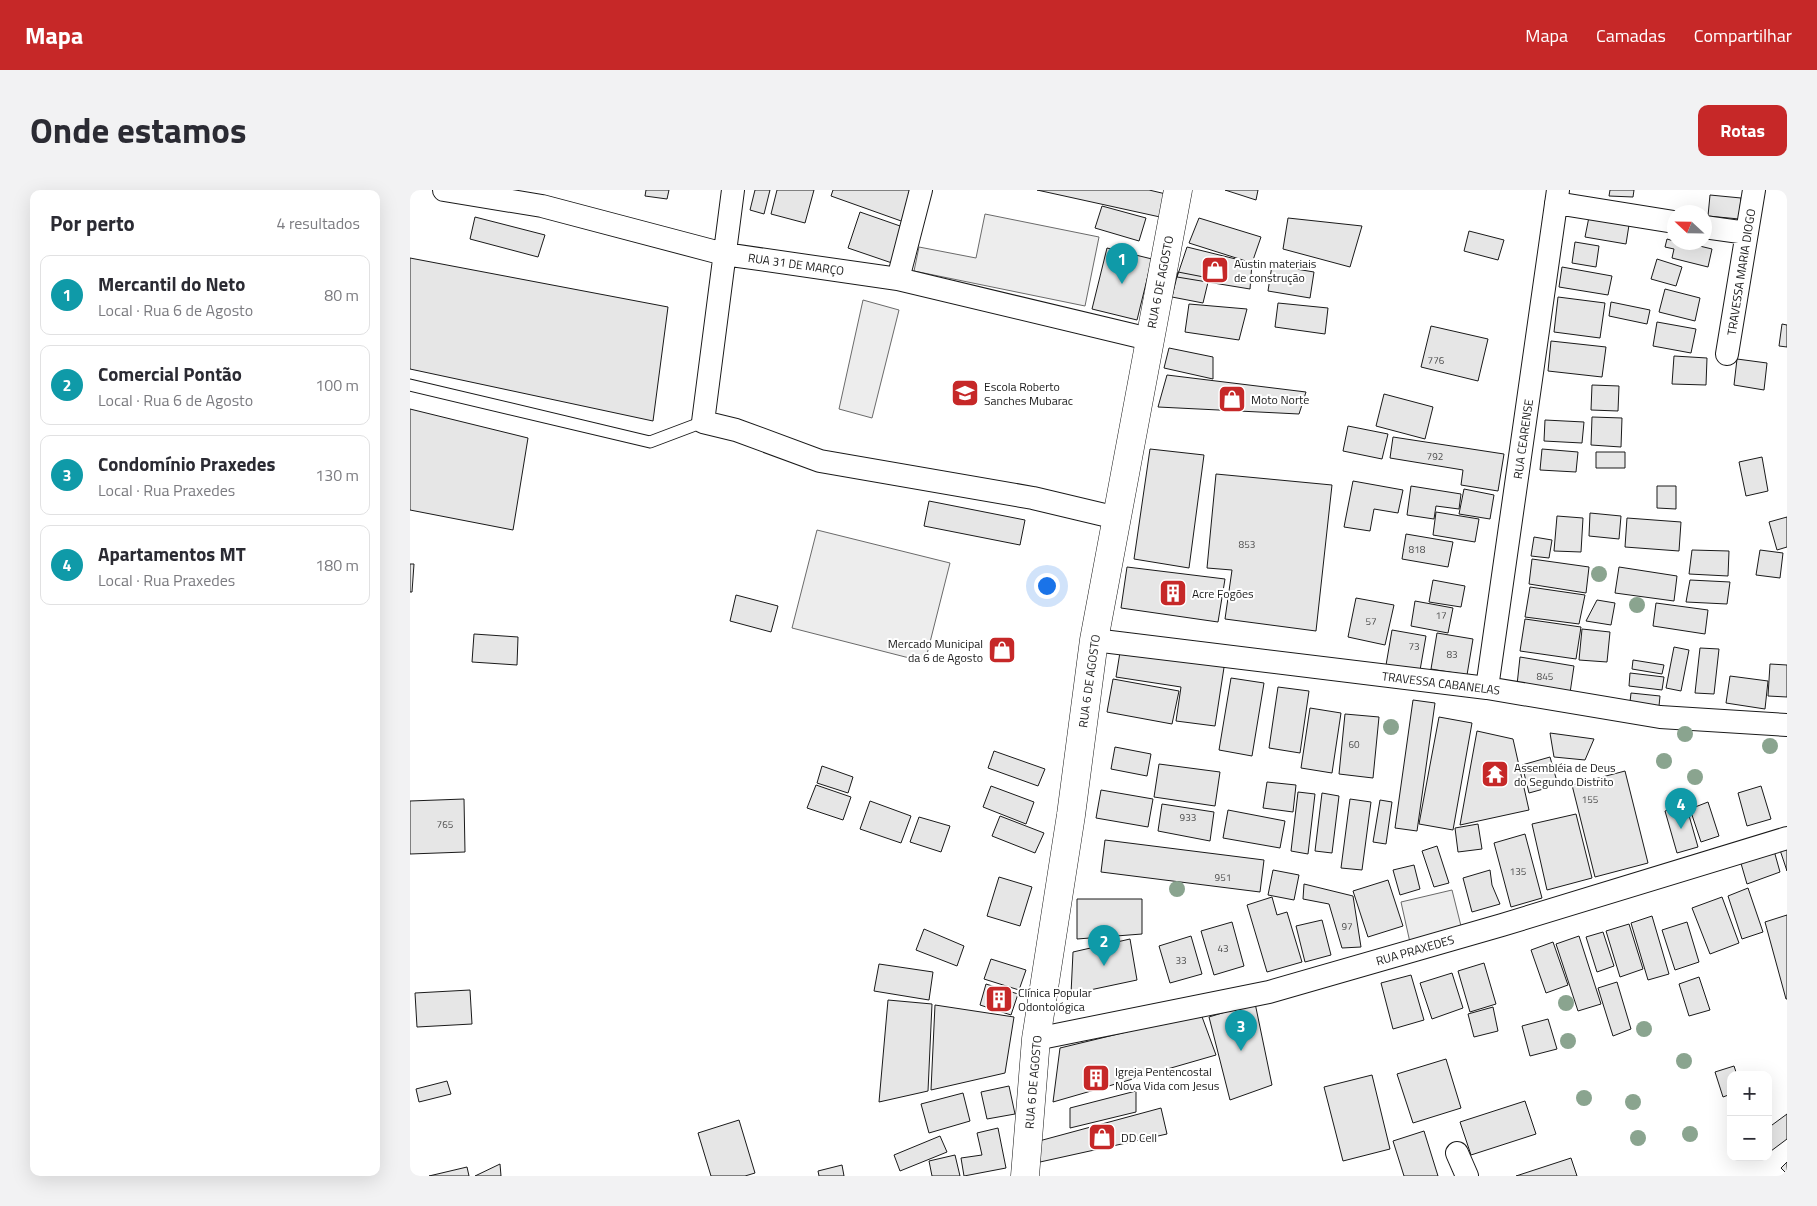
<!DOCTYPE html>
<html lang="pt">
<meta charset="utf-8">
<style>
body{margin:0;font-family:"Titillium Web",sans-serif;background:#f2f2f3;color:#2b2b33}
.controls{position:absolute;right:15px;bottom:15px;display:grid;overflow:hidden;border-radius:10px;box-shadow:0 5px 20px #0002}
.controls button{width:45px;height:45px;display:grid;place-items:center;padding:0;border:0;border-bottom:1px solid #e1e1e2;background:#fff;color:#2b2b33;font:25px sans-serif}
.compass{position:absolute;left:1257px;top:15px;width:45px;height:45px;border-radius:50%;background:#fff;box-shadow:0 5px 20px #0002;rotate:292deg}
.you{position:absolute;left:636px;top:395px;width:18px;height:18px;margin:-12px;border:4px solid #fff;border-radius:50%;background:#1a73e8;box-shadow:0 0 0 8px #1a73e833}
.badge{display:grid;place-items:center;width:32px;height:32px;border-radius:50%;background:#c62828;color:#fff;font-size:16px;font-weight:700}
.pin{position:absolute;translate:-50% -41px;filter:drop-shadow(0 1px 2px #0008)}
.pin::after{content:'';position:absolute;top:26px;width:18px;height:15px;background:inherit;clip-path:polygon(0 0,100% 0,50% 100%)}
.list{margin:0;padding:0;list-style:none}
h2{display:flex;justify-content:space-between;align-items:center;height:65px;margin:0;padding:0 20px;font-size:21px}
h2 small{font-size:16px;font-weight:400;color:#7c7c81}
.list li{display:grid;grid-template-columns:32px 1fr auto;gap:15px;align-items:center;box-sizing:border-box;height:80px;margin:0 10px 10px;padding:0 10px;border:1px solid #e1e1e2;border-radius:10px}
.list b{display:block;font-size:19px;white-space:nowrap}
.list p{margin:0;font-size:16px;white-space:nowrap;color:#7c7c81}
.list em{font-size:16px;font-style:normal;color:#7c7c81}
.map{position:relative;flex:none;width:1377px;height:986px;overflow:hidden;border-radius:10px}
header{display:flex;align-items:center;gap:30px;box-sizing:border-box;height:70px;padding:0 25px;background:#c62828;color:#fff}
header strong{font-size:24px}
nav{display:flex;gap:28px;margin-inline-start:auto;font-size:18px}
.intro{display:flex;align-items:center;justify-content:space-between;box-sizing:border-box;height:120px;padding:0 30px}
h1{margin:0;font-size:35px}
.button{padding:12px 22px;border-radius:10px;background:#c62828;color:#fff;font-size:18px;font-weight:700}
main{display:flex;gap:30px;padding:0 30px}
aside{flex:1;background:#fff;border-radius:10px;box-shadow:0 5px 20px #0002}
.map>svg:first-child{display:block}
.built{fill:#ededed;stroke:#6a6a6a}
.building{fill:#e6e6e6;stroke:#1a1a1a}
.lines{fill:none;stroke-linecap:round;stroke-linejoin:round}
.service-casing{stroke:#1a1a1a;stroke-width:13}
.minor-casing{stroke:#1a1a1a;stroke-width:24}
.tertiary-casing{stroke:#1a1a1a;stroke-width:29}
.service{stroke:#fff;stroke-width:11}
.minor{stroke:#fff;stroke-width:22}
.tertiary{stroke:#fff;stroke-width:28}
.tree{fill:#8aa48f}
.labels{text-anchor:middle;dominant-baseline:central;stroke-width:4;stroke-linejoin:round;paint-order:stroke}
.number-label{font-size:10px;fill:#4d4d4d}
.poi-label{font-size:12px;fill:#1a1a1a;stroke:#fff;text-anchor:start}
.street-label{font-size:12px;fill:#1a1a1a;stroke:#fff}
</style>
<header>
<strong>Mapa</strong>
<nav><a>Mapa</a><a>Camadas</a><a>Compartilhar</a></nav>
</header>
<div class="intro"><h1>Onde estamos</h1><a class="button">Rotas</a></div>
<main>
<aside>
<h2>Por perto<small>4 resultados</small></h2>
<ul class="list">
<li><span class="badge" style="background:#0f9aa8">1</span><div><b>Mercantil do Neto</b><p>Local · Rua 6 de Agosto</p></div><em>80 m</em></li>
<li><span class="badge" style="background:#0f9aa8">2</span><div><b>Comercial Pontão</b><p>Local · Rua 6 de Agosto</p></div><em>100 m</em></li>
<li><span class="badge" style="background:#0f9aa8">3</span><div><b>Condomínio Praxedes</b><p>Local · Rua Praxedes</p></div><em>130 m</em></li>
<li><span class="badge" style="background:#0f9aa8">4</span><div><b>Apartamentos MT</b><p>Local · Rua Praxedes</p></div><em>180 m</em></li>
</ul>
</aside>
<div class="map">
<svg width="1377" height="986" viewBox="0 0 1377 986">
<rect width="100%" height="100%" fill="#fff"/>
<path class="built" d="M575,24L689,47L675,116L504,81L509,57L566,68Z
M453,110L489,120L462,228L429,219Z
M407,340L540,373L515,472L382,438Z
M1042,700L1053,744L1001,757L991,712Z"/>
<path class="building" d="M236,0H259L257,9L235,6Z
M345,0H360L354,24L340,20Z
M367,0H404L395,33L361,24Z
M423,0H506L494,32L421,6Z
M627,0H739L756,4L750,27Z
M815,0H848L846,10Z
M1200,0H1224L1223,7L1199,6Z
M1300,5L1331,8L1329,29L1298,26Z
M692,16L736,28L729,51L685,38Z
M450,22L493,37L482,73L438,58Z
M65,27L135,45L128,67L60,49Z
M1179,27L1219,35L1216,54L1175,47Z
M789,28L851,47L842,73L779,53Z
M878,28L952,36L940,77L873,59Z
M1059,41L1094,50L1088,70L1054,61Z
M1257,49L1264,51V52H1273L1302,59L1298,77L1262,68L1264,59L1255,57Z
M1165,52L1189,56L1186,77L1162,73Z
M777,57L842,73L840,99L767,87Z
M697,58L742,69L727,130L682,119Z
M0,68L258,117L243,231L0,179Z
M1247,69L1272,77L1266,96L1241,89Z
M862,75L904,82L900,108L858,101Z
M1152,77L1202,86L1198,105L1149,97Z
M768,82L799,88L793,113L762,107Z
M1255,99L1290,108L1285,131L1249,122Z
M1148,107L1195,113L1190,148L1144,142Z
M1201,112L1240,120L1237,134L1199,126Z
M868,113L918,118L915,144L865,137Z
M779,114L837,119L829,150L775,142Z
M1247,132L1286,139L1281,163L1243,156Z
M1372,134L1377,135V157L1369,156Z
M1021,136L1078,149L1068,191L1011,177Z
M1141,151L1196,157L1192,187L1138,181Z
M759,158L803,167V189L754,178Z
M1264,166L1297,168L1296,195L1262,194Z
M1327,169L1357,173L1354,200L1324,195Z
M757,185L896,202L889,224L748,217Z
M1182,195L1209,196L1208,221L1181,220Z
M974,204L1023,217L1015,249L966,236Z
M0,219L118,248L103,340L0,320Z
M1182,227L1212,228L1211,257L1181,255Z
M1135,230L1174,232L1172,253L1134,251Z
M938,236L978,244L972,269L933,261Z
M983,247L1094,264L1088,301L1051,295L1053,280L980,268Z
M740,259L794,265L779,378L724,369Z
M1132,259L1168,262L1166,282L1130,280Z
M1186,262H1215V278H1186Z
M1352,267L1358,301L1336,306L1329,272Z
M806,284L922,295L906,441L815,429L822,380L797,378Z
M943,291L993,300L988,323L964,319L960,341L934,337Z
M1001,296L1051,304L1049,319L1026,316L1024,329L997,325Z
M1247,296H1266V319L1247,318Z
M1054,299L1084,305L1080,329L1049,324Z
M519,311L615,330L610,355L514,336Z
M1026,322L1069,329L1065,352L1023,345Z
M1180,323L1211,326L1209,349L1179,346Z
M1147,326L1173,328L1171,362L1144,361Z
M1377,327V357L1367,360L1359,332Z
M1217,328L1271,332L1269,361L1215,357Z
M996,344L1043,352L1038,377L992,369Z
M1124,347L1142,350L1139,368L1121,366Z
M1282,360L1319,361L1318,386L1279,384Z
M1350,360L1373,363L1370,388L1346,385Z
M1122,369L1179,377L1176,403L1119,394Z
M0,374H4L2,402H0Z
M717,377L815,389L808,432L711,418Z
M1209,377L1267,386L1264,411L1205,403Z
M1023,390L1055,396L1051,417L1019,412Z
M1280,390L1320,392L1317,414L1276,412Z
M1120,397L1175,405L1169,434L1115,427Z
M326,405L368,416L361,442L320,431Z
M946,408L984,415L975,455L938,447Z
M1187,410L1205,413L1201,435L1176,431Z
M1005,411L1043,418L1038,443L1001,436Z
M1246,413L1298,420L1295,444L1243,436Z
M1115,429L1171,437L1166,469L1110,461Z
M1172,439L1200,442L1197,472L1169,470Z
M982,440L1016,446L1009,486L975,481Z
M1027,443L1063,449L1057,485L1021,479Z
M64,444L108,447L107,475L62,472Z
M711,456L815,471L805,536L766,531L771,497L706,487Z
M1264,457L1279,460L1271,501L1256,498Z
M1290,458L1309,459L1304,504L1285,503Z
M1110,467L1164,476L1160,503L1107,495Z
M1223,470L1254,475L1252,484L1222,479Z
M1360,474L1377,475V507L1358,506Z
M1220,483L1254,487L1252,500L1219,496Z
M1320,486L1358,491L1355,519L1316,513Z
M821,488L854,493L842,566L809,560Z
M703,489L769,501L762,534L697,522Z
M868,497L899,501L890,563L859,558Z
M1221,503L1250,506L1249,516L1220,512Z
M1003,510L1025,513L1007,641L985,638Z
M900,518L931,523L922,583L891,578Z
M935,524L969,527L963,588L929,584Z
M1029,527L1062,533L1043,640L1009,634Z
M1067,541L1103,549L1119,620L1050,635Z
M1140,543L1184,549L1175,570L1144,567Z
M705,557L741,564L737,586L701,579Z
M584,561L635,579L628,596L578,578Z
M1140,567L1148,595L1119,603L1112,575Z
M749,574L810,582L805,616L744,607Z
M412,576L443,587L438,603L407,593Z
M1215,581L1238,673L1185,687L1162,595Z
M857,592L886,595L883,622L853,618Z
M406,595L441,607L433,630L397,618Z
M581,596L624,612L616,634L573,617Z
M1351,596L1361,629L1337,636L1328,603Z
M691,600L743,609L738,637L686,628Z
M888,602L905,604L898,664L881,661Z
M912,603L929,606L922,663L905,661Z
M54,609L55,662L0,664V611Z
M940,609L961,612L952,680L931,678Z
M970,610L982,612L976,654L963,652Z
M460,611L501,626L491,653L450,639Z
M1298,612L1309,646L1291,652L1280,619Z
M752,614L804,622L800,651L748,641Z
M1276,615L1288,657L1267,663L1255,621Z
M818,620L875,631L870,658L813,648Z
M1166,624L1182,688L1137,700L1122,634Z
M590,626L634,643L625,663L582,646Z
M509,627L540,636L531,662L500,652Z
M1068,634L1072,659L1048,662L1045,638Z
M1115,644L1132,708L1101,717L1084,653Z
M695,650L854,670L850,702L691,682Z
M1027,656L1039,693L1024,697L1012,661Z
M1363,657L1370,682L1337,694L1330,670Z
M1377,657V681L1370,660Z
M1004,675L1010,699L990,705L983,680Z
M863,680L889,685L884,710L858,705Z
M1080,680L1082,695L1090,714L1062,722L1053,688Z
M589,687L622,697L610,736L577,726Z
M978,690L993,736L958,747L943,701Z
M894,694L943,706L951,757L932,758L919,714L893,709Z
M1338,698L1353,742L1332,749L1318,706Z
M862,707L867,725L877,722L892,772L857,782L837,715Z
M1312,707L1329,753L1300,764L1282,718Z
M667,709H732V744L667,749Z
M1377,725V809H1376L1355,732Z
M1242,726L1259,784L1238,790L1221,733Z
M912,730L921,765L895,772L886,736Z
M822,732L834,776L804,785L791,741Z
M1277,732L1289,772L1265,780L1252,740Z
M1219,734L1233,779L1210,787L1196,741Z
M514,739L554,756L547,776L506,760Z
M1193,742L1204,776L1187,782L1176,747Z
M781,746L792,784L760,793L749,756Z
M1169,746L1191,814L1168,821L1146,754Z
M720,749L727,790L661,804L663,762Z
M1143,752L1158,795L1136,803L1121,760Z
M581,769L616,780L609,800L574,789Z
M1074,773L1086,814L1060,822L1048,781Z
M469,774L523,782L519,810L464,801Z
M1042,783L1053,818L1022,829L1010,793Z
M1001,785L1014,830L983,839L971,793Z
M1289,787L1300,820L1279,826L1269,794Z
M1207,792L1221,839L1203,846L1188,798Z
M576,794L608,804L601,825L570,815Z
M60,800L62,834L7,837L5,803Z
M478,810L522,814L518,901L469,912Z
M845,813L862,895L820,910L799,827Z
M525,815L604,827L595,883L521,900Z
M1083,817L1088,841L1064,847L1058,824Z
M791,824L806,865L643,912L650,858Z
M1138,829L1147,859L1120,866L1112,836Z
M1036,869L1051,918L1003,933L987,884Z
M1324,876L1327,885H1321V904L1313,907L1305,882Z
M962,885L980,959L933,971L914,897Z
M37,891L41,904L9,912L6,899Z
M599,896L605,924L577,929L571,902Z
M726,901V922L660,938V918Z
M553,903L560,931L519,943L511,914Z
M1115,911L1126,944L1061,965L1050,932Z
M751,918L757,944L630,972L629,951Z
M1377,924V949L1361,961L1358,957V938Z
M329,930L345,983L335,986H301L288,943Z
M588,938L596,978L554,986L551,968L572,965L567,943Z
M1014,941L1028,986H994L983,951Z
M530,946L537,962L490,981L484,965Z
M545,965L550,986H522L519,971Z
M1161,968L1167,986H1106Z
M1377,972V984L1371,978Z
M90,974L91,986H65Z
M432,975L434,986H409L408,981Z
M57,977L59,986H19Z"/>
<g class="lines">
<g class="service-casing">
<path id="service" d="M0,195L240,252L293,232"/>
</g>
<g class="minor-casing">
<path id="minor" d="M34,0L132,16L314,64L488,89L739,149
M323,0L293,232L326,240L410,271L623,308L707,328
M1146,13L1264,32
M1294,37L1337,43
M488,89L511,0
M1317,164L1344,0
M684,450L1077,498L1250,527L1377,535
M1077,498L1148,0
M626,849L859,802L1092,735L1377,648
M1047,963L1057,986"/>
</g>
<g class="tertiary-casing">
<path id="tertiary" d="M615,986L626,849L661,625L684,450L768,0"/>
</g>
<use href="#service" class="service"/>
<use href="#minor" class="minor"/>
<use href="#tertiary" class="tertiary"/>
</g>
<g class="tree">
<circle cx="1189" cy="384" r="8"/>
<circle cx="1227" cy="415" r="8"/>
<circle cx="981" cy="537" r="8"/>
<circle cx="1275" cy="544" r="8"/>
<circle cx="1360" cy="556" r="8"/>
<circle cx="1254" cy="571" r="8"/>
<circle cx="1285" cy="587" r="8"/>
<circle cx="767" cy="699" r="8"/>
<circle cx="1156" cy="813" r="8"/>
<circle cx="1234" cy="839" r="8"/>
<circle cx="1158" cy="851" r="8"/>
<circle cx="1274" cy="871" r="8"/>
<circle cx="1174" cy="908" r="8"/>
<circle cx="1223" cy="912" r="8"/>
<circle cx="1280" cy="944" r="8"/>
<circle cx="1228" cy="948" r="8"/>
</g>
<defs>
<g id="shop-square" transform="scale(1.4375)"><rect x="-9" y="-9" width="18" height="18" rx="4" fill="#c62828" stroke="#fff"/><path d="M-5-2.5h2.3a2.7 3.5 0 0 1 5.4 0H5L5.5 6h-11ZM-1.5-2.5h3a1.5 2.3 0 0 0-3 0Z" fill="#fff"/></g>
<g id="school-square" transform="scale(1.4375)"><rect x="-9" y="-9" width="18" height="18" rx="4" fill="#c62828" stroke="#fff"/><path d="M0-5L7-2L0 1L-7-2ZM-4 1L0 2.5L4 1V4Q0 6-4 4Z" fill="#fff"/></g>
<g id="building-square" transform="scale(1.4375)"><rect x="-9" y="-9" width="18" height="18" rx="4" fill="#c62828" stroke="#fff"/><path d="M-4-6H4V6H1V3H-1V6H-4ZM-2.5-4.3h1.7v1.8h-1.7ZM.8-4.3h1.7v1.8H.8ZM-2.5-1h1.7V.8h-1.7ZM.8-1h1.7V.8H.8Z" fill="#fff"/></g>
<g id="temple-square" transform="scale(1.4375)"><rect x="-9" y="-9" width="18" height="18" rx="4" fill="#c62828" stroke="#fff"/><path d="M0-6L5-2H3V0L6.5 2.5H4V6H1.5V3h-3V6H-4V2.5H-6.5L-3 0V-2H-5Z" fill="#fff"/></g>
</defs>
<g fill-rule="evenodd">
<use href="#shop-square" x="805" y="80"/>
<use href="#school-square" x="555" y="203"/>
<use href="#shop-square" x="822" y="209"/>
<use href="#building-square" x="763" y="403"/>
<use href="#shop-square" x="592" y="460"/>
<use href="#temple-square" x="1085" y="584"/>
<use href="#building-square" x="589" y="809"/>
<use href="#building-square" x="686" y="888"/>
<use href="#shop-square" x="692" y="947"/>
</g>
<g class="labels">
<g class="number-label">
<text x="1026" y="170">776</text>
<text x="1025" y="266">792</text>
<text x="837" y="354">853</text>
<text x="1007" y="359">818</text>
<text x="1031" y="425">17</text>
<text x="961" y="431">57</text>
<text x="1004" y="456">73</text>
<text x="1042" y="464">83</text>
<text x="1135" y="486">845</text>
<text x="944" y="554">60</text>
<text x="1180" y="609">155</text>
<text x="778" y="627">933</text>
<text x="35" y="634">765</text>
<text x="1108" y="681">135</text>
<text x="813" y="687">951</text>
<text x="937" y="736">97</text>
<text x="813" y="758">43</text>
<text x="771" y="770">33</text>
</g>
<g class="poi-label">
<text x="824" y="73">Austin materiais<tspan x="824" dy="14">de construção</tspan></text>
<text x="574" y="196">Escola Roberto<tspan x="574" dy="14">Sanches Mubarac</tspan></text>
<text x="841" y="209">Moto Norte</text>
<text x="782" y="403">Acre Fogões</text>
<text x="573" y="453" text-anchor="end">Mercado Municipal<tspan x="573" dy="14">da 6 de Agosto</tspan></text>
<text x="1104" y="577">Assembléia de Deus<tspan x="1104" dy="14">do Segundo Distrito</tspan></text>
<text x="608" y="802">Clínica Popular<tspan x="608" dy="14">Odontológica</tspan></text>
<text x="705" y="881">Igreja Pentencostal<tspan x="705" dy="14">Nova Vida com Jesus</tspan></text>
<text x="711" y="947">DD Cell</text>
</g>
<g class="street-label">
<text transform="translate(386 74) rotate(8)">RUA 31 DE MARÇO</text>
<text transform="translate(1331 82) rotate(-81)">TRAVESSA MARIA DIOGO</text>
<text transform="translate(750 92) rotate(-79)">RUA 6 DE AGOSTO</text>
<text transform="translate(1113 249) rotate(-82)">RUA CEARENSE</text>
<text transform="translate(679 491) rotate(-82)">RUA 6 DE AGOSTO</text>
<text transform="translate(1031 493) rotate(7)">TRAVESSA CABANELAS</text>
<text transform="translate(1005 760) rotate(-16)">RUA PRAXEDES</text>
<text transform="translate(623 892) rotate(-85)">RUA 6 DE AGOSTO</text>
</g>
</g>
</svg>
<div class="controls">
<button>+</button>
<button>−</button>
</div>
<svg class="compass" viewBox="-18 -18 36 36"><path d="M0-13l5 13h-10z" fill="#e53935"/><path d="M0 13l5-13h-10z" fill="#7c7c81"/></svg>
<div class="you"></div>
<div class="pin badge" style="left:712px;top:94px;background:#0f9aa8">1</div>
<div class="pin badge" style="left:694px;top:776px;background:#0f9aa8">2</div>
<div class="pin badge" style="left:831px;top:861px;background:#0f9aa8">3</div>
<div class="pin badge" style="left:1271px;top:639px;background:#0f9aa8">4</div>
</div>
</main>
